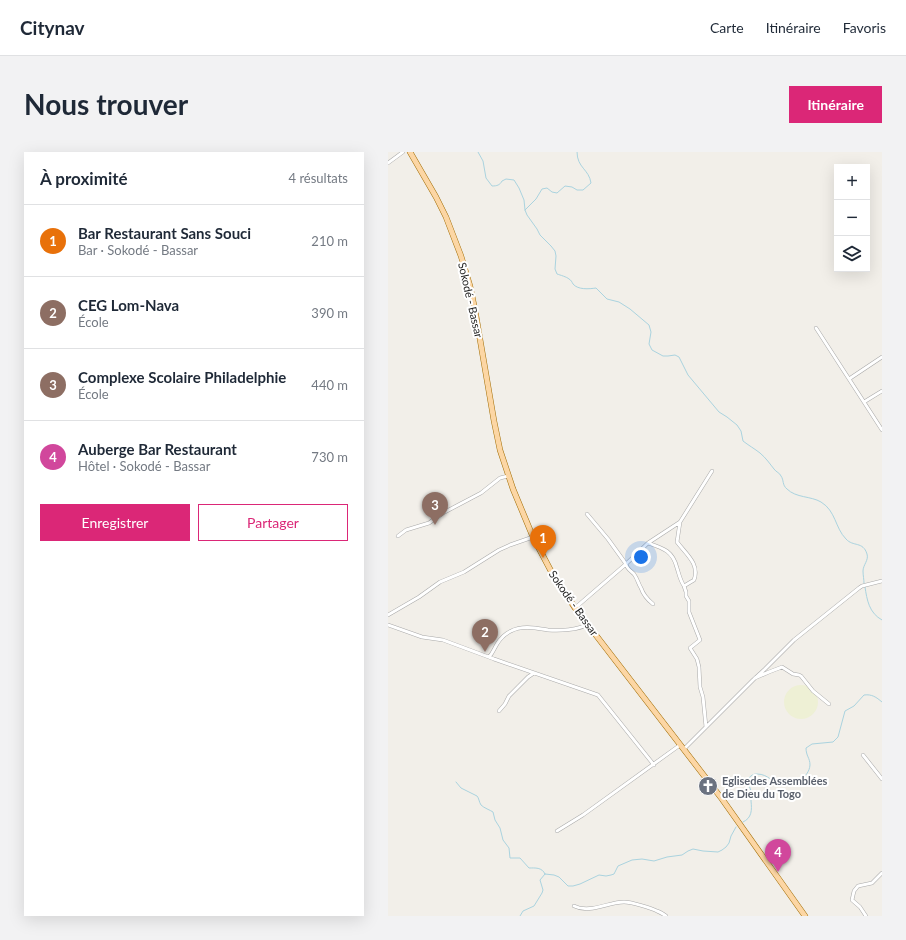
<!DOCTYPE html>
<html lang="fr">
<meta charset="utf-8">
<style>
body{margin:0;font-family:Lato,sans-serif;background:#f2f2f3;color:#1f2937}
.controls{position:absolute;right:12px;top:12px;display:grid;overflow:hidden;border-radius:0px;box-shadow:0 4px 16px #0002}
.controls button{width:36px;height:36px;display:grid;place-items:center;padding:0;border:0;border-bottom:1px solid #e0e1e3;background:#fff;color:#1f2937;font:20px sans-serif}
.you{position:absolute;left:253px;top:405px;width:14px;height:14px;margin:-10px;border:3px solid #fff;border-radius:50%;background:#1a73e8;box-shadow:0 0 0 6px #1a73e833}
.badge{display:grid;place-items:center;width:26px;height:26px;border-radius:50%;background:#db2777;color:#fff;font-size:13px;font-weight:700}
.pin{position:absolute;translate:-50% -33px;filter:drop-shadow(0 1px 2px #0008)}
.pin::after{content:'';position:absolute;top:21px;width:14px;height:12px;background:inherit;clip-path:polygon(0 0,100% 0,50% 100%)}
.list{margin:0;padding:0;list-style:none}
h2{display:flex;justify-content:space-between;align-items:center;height:52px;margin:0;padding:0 16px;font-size:17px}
h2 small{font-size:13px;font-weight:400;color:#747a83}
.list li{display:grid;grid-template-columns:26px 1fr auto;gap:12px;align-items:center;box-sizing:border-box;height:72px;padding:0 16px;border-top:1px solid #e0e1e3}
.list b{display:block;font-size:15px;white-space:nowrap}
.list p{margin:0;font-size:13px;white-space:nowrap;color:#747a83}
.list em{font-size:13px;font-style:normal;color:#747a83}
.actions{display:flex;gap:8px;padding:12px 16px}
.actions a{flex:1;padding:9px 0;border:1px solid #db2777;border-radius:0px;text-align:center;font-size:14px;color:#db2777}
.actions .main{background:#db2777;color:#fff}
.icon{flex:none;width:22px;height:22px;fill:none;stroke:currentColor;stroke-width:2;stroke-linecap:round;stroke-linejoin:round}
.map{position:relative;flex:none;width:494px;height:764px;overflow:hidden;border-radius:0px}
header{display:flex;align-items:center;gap:24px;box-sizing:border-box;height:56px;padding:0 20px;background:#fff;border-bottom:1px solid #e0e1e3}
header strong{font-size:19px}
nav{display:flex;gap:22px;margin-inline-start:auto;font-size:14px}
.intro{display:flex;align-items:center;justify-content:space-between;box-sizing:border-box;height:96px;padding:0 24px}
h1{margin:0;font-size:28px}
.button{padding:10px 18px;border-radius:0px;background:#db2777;color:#fff;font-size:14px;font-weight:700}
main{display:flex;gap:24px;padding:0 24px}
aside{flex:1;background:#fff;border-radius:0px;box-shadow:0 4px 16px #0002}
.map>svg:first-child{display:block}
.farmland{fill:#eef0d5}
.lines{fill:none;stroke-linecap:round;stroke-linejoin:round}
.stream{stroke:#aad3df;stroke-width:1}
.minor-casing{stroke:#a9a9a9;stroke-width:4}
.primary-casing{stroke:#a06b00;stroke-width:6}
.minor{stroke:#fff;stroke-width:3}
.primary{stroke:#fcd6a4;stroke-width:5}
.labels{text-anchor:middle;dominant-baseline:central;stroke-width:4;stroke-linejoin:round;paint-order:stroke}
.street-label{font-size:11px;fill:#222;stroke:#fff}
.worship-label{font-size:11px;font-weight:bold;fill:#5b616d;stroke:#fff;text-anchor:start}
</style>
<header>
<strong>Citynav</strong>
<nav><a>Carte</a><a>Itinéraire</a><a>Favoris</a></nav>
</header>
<div class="intro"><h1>Nous trouver</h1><a class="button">Itinéraire</a></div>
<main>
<aside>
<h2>À proximité<small>4 résultats</small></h2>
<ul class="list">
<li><span class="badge" style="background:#e8710a">1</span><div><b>Bar Restaurant Sans Souci</b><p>Bar · Sokodé - Bassar</p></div><em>210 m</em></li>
<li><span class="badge" style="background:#8d6e63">2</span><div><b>CEG Lom-Nava</b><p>École</p></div><em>390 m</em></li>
<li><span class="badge" style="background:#8d6e63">3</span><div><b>Complexe Scolaire Philadelphie</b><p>École</p></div><em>440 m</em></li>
<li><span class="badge" style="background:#d1479c">4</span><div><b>Auberge Bar Restaurant</b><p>Hôtel · Sokodé - Bassar</p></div><em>730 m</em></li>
</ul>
<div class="actions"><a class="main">Enregistrer</a><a>Partager</a></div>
</aside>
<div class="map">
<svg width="494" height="764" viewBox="0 0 494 764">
<rect width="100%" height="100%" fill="#f2efe9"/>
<path class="farmland" d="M396 550a17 17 0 1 1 34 0a17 17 0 1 1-34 0Z"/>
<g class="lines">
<path class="stream" d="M90,0L95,9L98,26L104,34C109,34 112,33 114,29L118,27L126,28L131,36L136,48L137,58L139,63L149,77L152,83L163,94L167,99L168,104L167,117L169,122C172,123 179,125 181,127C183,128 184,130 185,132C190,138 201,137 208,136L219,147L231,150L242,157L261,173L263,180L261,192L264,198L275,204H280L287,203L291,205L300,223L331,260L339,265L349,273L353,279L355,289C360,293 367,297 372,301C378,306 382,312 386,317C388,320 392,321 393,324C396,328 394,333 399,337C408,346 423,344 433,350C448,359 447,376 458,387C465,395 475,389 479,402C481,408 475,413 475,419C475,423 476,428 476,431
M137,58L148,47L154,37L159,36L164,40L169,41L177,34L184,35L189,38H195L203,31C201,17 189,16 189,0
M477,435C479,448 481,461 494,468
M68,630L73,636L89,644C91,646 91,650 93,653C96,656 102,658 105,660L107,668L112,676L115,688L121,696L122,706H132L141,716C147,716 154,715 157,722
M355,670C364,666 364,658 363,649C363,646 364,643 363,640C363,635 357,630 361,626C363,623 366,622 369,622C381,622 385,632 394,633C405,634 421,626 422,613C422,606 418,604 418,596L424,592L445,590L450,585L457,559L466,554L476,543C484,542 488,545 494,550
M157,722L166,723L171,725L180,734H185L192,732L211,723L218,724L223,723L226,722L230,714L244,708L254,707L266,709L279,705L294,703L300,699L305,697L315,699L330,700L334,698L338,695L341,691L343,684L348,675
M132,764L135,759L146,754L154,741L155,738L152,728L157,722"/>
<g class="minor-casing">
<path id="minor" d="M0,11L15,0
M428,176L494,278
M461,227L494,205
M476,250L494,239
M199,362L220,387L238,412C239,417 243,419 246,422C250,428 250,431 253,436C255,442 260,448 265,452
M10,384L18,378L41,371L55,361L93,341L112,326L120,324
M260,391C275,396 285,399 289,416C291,422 292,428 296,434
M187,456L238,412L260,391L292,370
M0,463L31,445L52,430L76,420L111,398L122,393L145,385
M0,473L34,485L55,488L106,507L210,543L266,613
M101,505C105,501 106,497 109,492C112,487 117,482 123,479C134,473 148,476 160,478C171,479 191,478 200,472
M367,526L381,520L394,515L405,522L411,523L413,524L425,539L441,552
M111,559L117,552L121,544L140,525L146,521
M318,575L315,545L312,535L311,515L309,507L302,496L312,488L301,460V449L298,444V440L296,434L306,428C312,412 298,402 289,390L292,370L324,319
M296,597L365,528L377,517L406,488L471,436L474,434L494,429
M475,603L494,627
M169,679L195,663L292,593
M186,754C202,762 220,750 236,750C243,750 263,756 269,759C272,760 275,762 278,764
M478,764L472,755L464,748L466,739L470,734L484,731L494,721"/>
</g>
<g class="primary-casing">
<path id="primary" d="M22,0L48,45L58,65L73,104L82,134L87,158L106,269L112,298L125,337L145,385L164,421L187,456L334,647L417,764"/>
</g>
<use href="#minor" class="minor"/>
<use href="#primary" class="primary"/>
</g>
<defs>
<g id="church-disc" transform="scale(1)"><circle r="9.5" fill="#6b7280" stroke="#fff"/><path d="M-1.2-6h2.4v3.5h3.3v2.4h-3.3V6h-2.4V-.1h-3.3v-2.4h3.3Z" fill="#fff"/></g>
</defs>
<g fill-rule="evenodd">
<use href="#church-disc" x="320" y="634"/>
</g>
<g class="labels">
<g class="street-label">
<text transform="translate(83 148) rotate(77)">Sokodé - Bassar</text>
<text transform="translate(186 451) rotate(55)">Sokodé - Bassar</text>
</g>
<g class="worship-label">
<text x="334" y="628">Eglisedes Assemblées<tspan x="334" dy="13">de Dieu du Togo</tspan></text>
</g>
</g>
</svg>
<div class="controls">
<button>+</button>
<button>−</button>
<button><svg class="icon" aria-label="layers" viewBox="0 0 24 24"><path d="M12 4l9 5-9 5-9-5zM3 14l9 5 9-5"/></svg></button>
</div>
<div class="you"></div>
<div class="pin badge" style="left:155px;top:406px;background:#e8710a">1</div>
<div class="pin badge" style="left:97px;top:500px;background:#8d6e63">2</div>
<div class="pin badge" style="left:47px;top:373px;background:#8d6e63">3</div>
<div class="pin badge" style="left:390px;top:720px;background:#d1479c">4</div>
</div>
</main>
